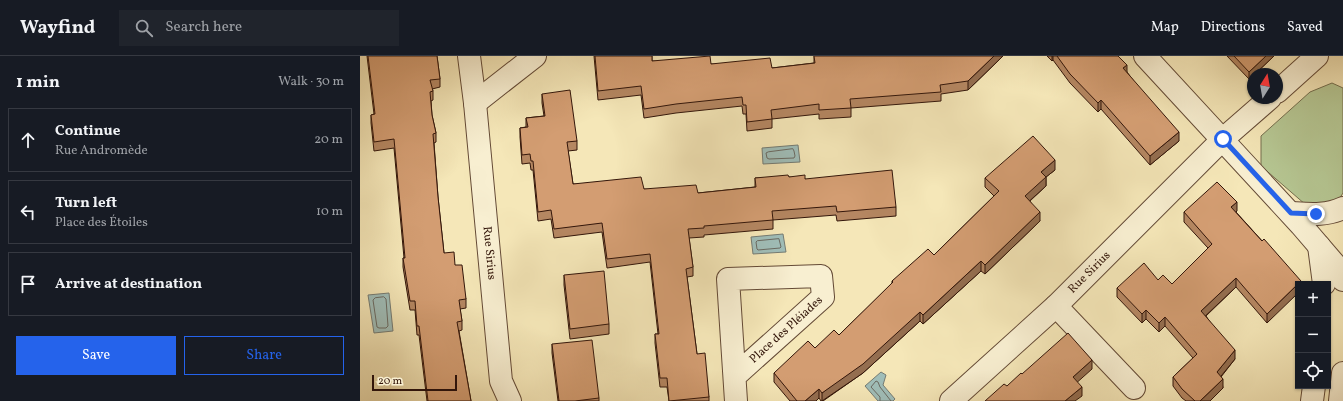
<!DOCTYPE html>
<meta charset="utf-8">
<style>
body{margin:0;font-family:Vollkorn,serif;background:#20242c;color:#f1f3f6}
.controls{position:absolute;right:12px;bottom:12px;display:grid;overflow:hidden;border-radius:0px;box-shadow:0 1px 3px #0004}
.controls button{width:36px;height:36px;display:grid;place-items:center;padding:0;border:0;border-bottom:1px solid #363941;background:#171b24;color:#f1f3f6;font:20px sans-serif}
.compass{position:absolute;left:887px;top:12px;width:36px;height:36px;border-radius:50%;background:#171b24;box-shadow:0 1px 3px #0004;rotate:11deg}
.scale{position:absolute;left:12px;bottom:10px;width:85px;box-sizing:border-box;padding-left:4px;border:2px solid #33160a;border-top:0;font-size:11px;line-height:14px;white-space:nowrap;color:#33160a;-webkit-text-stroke:3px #f8efd1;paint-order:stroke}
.stop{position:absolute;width:12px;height:12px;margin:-9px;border:3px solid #2563eb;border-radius:50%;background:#fff}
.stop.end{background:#2563eb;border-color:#fff;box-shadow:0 1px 4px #0008}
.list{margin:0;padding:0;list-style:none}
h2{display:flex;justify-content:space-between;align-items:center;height:52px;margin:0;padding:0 16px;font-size:17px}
h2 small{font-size:13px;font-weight:400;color:#9ea1a6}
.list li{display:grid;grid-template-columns:26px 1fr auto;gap:12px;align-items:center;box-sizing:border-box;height:64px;margin:0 8px 8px;padding:0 8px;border:1px solid #363941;border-radius:0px}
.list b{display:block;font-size:15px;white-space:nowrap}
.list p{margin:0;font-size:13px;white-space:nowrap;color:#9ea1a6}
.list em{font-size:13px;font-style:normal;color:#9ea1a6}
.actions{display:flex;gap:8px;padding:12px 16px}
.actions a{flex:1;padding:9px 0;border:1px solid #2563eb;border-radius:0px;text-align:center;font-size:14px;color:#2563eb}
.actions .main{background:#2563eb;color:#fff}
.icon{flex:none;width:22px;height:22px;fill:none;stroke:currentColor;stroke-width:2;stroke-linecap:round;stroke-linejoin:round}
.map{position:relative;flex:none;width:983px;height:345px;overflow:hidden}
header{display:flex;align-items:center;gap:24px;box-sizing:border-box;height:56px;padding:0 20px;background:#171b24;border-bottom:1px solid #363941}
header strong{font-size:19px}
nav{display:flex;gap:22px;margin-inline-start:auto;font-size:14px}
.search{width:280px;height:36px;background:#20242c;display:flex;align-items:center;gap:10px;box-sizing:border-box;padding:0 14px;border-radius:0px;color:#9ea1a6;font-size:15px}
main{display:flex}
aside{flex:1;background:#171b24}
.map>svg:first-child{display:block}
.green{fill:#b6c793;stroke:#746e4e}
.water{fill:#a0beb9;stroke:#747b73}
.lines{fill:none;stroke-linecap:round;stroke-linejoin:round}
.shore{stroke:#6a6a62;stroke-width:1}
.minor-casing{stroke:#644a36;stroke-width:24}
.minor{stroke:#f8efd1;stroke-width:22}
.wall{fill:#b58762;stroke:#33160a}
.shaded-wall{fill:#946e50;stroke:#33160a}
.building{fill:#d39d72;stroke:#33160a}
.route{stroke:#2563eb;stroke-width:5}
.labels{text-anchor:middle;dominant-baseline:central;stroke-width:3;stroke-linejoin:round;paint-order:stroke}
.street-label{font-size:12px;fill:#33160a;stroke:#f8efd1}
</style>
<header>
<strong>Wayfind</strong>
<div class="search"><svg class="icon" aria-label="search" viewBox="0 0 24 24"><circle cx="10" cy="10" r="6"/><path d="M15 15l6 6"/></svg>Search here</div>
<nav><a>Map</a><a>Directions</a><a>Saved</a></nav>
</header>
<main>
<aside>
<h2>1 min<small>Walk · 30 m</small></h2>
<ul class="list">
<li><svg class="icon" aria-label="ahead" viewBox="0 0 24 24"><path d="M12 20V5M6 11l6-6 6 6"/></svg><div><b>Continue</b><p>Rue Andromède</p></div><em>20 m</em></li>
<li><svg class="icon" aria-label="left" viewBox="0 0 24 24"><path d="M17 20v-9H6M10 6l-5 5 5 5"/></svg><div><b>Turn left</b><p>Place des Étoiles</p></div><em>10 m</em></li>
<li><svg class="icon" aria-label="arrive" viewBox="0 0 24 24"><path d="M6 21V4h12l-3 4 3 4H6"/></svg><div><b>Arrive at destination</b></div></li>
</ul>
<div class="actions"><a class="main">Save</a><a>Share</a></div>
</aside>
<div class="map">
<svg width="983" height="345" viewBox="0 0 983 345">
<rect width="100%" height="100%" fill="#f5e7b8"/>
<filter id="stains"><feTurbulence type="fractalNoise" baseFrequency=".005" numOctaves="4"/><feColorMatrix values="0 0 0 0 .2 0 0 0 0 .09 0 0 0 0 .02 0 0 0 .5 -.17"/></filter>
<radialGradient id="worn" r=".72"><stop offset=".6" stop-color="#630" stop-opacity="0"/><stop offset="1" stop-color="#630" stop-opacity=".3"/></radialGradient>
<path class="green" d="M972,27L983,32V137L976,148L946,149L901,110V80L950,36Z"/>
<path class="water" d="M438,89L440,106L403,108L402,92Z
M423,178L426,196L393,198L391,181Z
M29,237L33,275L14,277L8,239Z
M521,316L526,319L523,329L535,343L533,345H518L505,330Z"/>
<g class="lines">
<path class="shore" d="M433,93L434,95L435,100L434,102L409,103L407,102L406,97L408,96Z
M419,183L421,191L420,192L398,194L397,193L396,186L397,185Z
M24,241L26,243L28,270L26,272H19L17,271L13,244L15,242Z
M520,345V341L511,331L516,325L518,326L520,331L531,345"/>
<g class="minor-casing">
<g id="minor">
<path id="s1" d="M109,0L115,47L141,325L150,345"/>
<path d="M785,0L941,169L977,211L983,224"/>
<path d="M917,36L957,0"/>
<path d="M115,47L175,0"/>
<path d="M931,157C949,158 966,160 983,152"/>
<path d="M959,190L964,228"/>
<path d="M696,250L774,332"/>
<path id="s2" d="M375,320L463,241L461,220L368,223L376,345"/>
<path id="s3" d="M591,345L696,250L863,83L910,42"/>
<path d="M952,345L954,330"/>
<path d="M980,345L983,317"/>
</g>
</g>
<use href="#minor" class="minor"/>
</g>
<path class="wall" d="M7,0H77L80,23V31L72,33L73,35V44L71,45L72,59L76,77V86L74,87L78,141L84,197L95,209L106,243V252L100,253L102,265V274L99,275L111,345H67L59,279H57L55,254H50L43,211V202H44L34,92L14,95L11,67V59L14,58Z
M234,0H292V5L351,8L412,12L454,7V0H643L608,34L581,38V45L491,52V61L459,63V58L412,63V72L387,75L386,58H383L382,50L316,57L284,62L281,39L238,44Z
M687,0H758L767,16L819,85L790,109L741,53L738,56L710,27L693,4L692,5Z
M867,0H914L895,18H893V20L889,23Z
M182,38L217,85V94L208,95L213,128L338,137L395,131V122L429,121L445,123L536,151V160L477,165L476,159L413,164V173L344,179V181L329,182L333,211V220L327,221L337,298L349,341V345H309L307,331H300L295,287V278H298L290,206L247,212L242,176L194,182L191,163L178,165L173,114H171L170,107L162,108L160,81V72L166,71V62L184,60L182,47Z
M695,114L686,121V130L670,145L680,165L625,218L621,215L563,268L560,265L503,317L463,345H461L459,342L456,345H430L414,326V317L455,292L479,279L532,228V225L574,199L634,140L625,131V122Z
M877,155L876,156L941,228L907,267L876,231L846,260L875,303L861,321L863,332L850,345H826L822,342L813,330V321L833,302L805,270L799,276L786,263L782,267L757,241V232L798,224L812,228L848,192L824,166V156Z
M204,219L249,268V278L210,283L204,229Z
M192,288L239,342V345H198L192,297Z"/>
<path class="shaded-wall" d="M634,0H643L608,34V25Z
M692,0H693V4L692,5Z
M906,0H914L895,18H893V20L889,23V16Z
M767,9V18L763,12Z
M741,44V53L738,56V47Z
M819,76V85L790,109V100Z
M695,104V114L686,121V130L665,149V140L681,116Z
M877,146V155L871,160V151Z
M680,156V165L625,218V209Z
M621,205V215L563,268V259Z
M876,222V231L841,264V255Z
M938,228V237L907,267V258Z
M786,254V263L782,267V258Z
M560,256V265L503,317L462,345V337Z
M805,261V270L799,276V267Z
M875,294V303L857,325V316Z
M732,304V313L713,330V321Z
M863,323V332L850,345H840Z
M722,331V340L715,345H705Z
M459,333V342L456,345H445Z"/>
<path class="building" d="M8,0H77L80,23L70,24L73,35L70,36L72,59L76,77L73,78L78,141L84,197L94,196L95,209H102L106,243L99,244L102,265L97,266L111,345H68L59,270H57L55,245H50L43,202H45L34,83L14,86L11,59L15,58Z
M235,0H292V5L350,0L351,8L410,2L412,12L455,7L454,0H634L608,25L580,29L581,36L490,43L491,52L459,54V48L411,54L412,63L387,66L386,49H383L382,41L316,48L284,53L281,30L238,35Z
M697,0H758L767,9L763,12L819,76L790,100L741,44L738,47L710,18Z
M874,0H906L889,16Z
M210,34L217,85L207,86L213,128L281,121L284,133L336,129L338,137L396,131L395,122L428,119L429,121L445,119V123L532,114L536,151L477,156L476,150L412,155L413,164L344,170V172L328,173L333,211L326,213L337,298L345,297L349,341L309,345L307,322H300L295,278H299L290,198L247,203L242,167L194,173L191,154L178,156L173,105H171L170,98L162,99L160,72L168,71L166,62L185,60L182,38Z
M673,80L695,104L681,116L686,121L665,140L680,156L625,209L621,205L563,259L560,256L503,308L462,337L459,333L445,345H437L414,317L448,285L455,292L474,274L479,279L533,226L532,225L568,193L574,199L639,135L625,122Z
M857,126L877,146L871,151L902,185L904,183L941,225L907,258L876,222L841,255L875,294L857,316L863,323L840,345H835L822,333L813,321L837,298L805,261L799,267L786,254L782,258L757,232L784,207L798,224L803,219L812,228L852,188L824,156Z
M244,215L249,268L210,273L204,219Z
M708,277L732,304L713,321L722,331L705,345H625L644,328L647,330L661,317L662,318Z
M232,284L239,342L215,345H199L192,288Z"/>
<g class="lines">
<path class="route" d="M863,83L931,157L956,158"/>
</g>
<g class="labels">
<g class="street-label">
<text stroke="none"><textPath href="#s1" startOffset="198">Rue Sirius</textPath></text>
<text stroke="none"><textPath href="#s3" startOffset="189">Rue Sirius</textPath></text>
<text stroke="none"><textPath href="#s2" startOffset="69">Place des Pléiades</textPath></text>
</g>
</g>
<rect width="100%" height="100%" filter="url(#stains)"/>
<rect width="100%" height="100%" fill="url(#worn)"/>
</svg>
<div class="controls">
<button>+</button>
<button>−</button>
<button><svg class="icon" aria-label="locate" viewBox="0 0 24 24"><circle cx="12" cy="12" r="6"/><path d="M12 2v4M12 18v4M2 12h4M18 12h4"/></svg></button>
</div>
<svg class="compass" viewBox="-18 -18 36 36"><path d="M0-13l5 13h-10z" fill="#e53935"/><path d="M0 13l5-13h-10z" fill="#9ea1a6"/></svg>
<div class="scale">20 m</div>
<div class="stop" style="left:863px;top:83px"></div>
<div class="stop end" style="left:956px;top:158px"></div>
</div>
</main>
